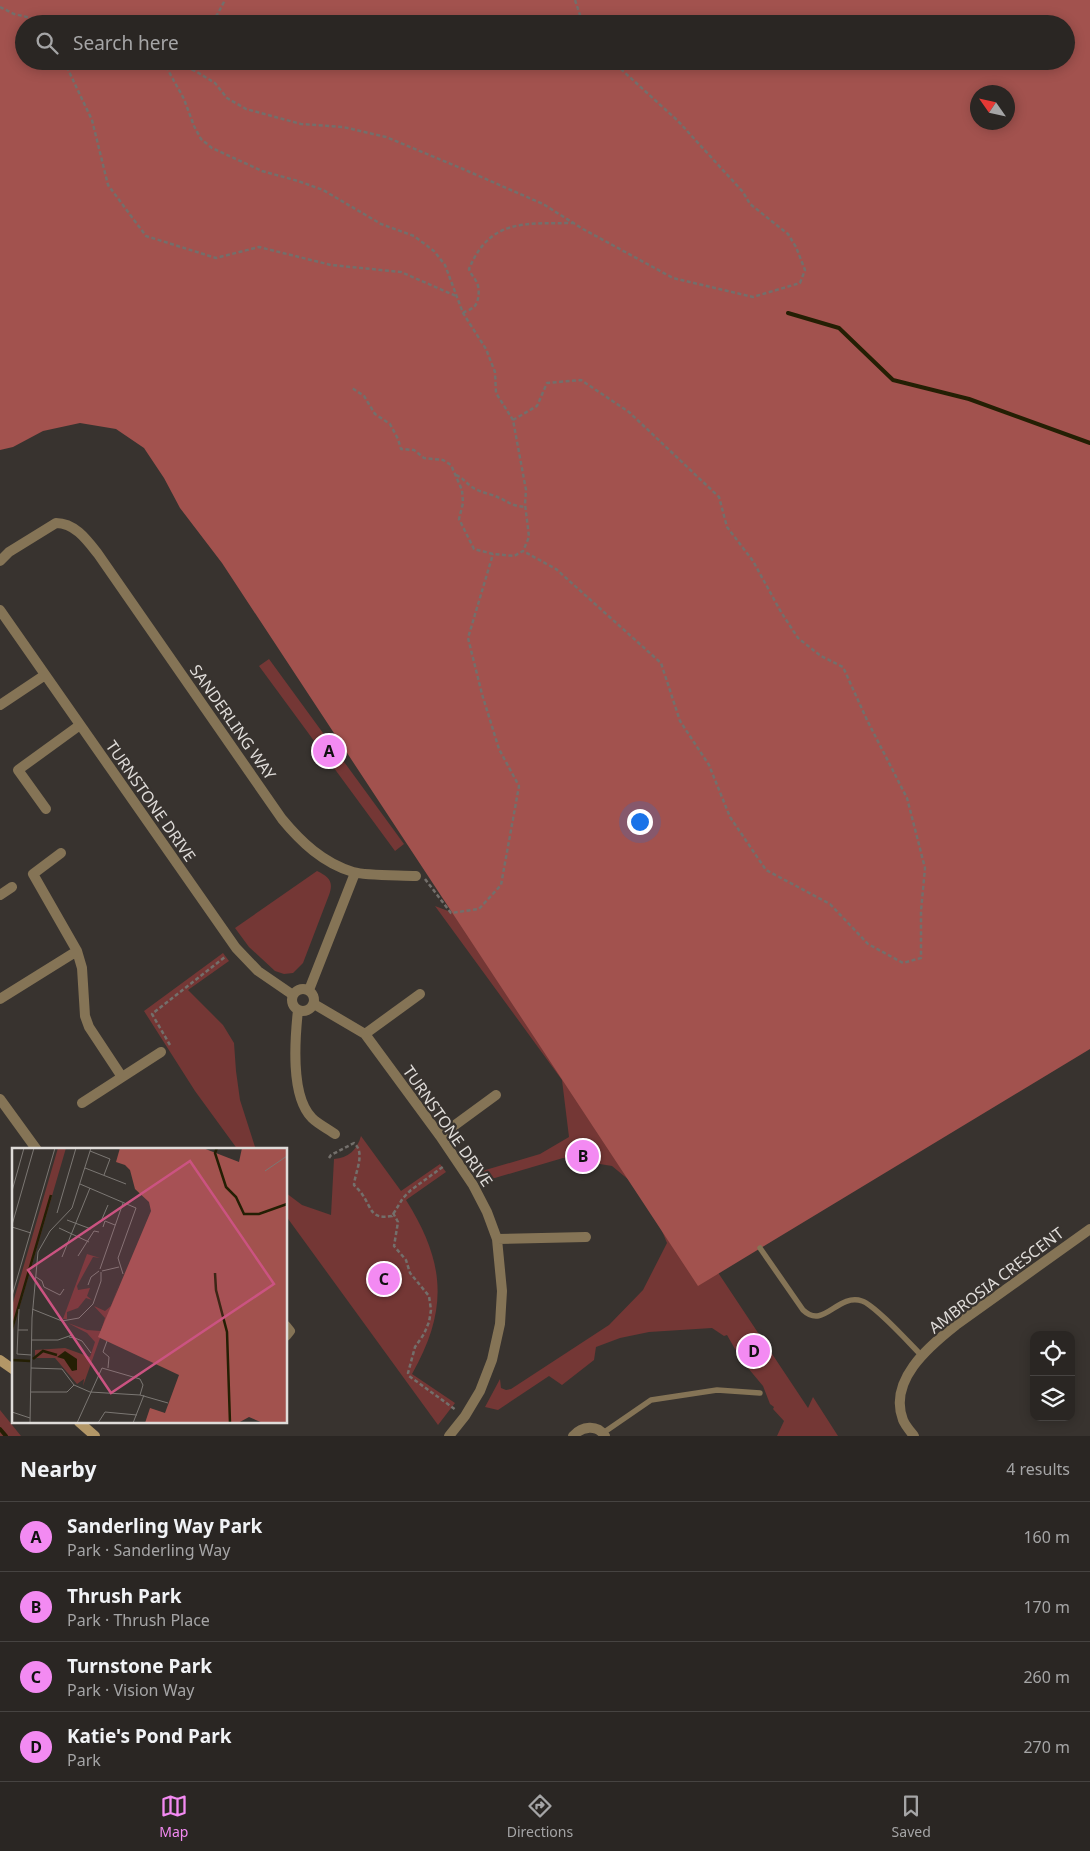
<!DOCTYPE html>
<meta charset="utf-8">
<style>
body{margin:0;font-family:"Noto Sans",sans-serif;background:#363230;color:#f1f3f6}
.controls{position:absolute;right:15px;bottom:15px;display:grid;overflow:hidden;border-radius:10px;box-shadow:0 2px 12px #0003}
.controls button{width:45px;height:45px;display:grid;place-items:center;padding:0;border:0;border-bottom:1px solid #464341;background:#2a2623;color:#f1f3f6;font:25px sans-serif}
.compass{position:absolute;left:970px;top:85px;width:45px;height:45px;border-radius:50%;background:#2a2623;box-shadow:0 2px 12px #0003;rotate:304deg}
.you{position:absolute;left:639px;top:821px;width:18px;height:18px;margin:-12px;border:4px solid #fff;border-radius:50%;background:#1a73e8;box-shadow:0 0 0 8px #1a73e833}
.badge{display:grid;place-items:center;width:32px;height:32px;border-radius:50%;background:#f38af2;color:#111;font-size:16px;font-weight:700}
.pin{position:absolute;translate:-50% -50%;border:2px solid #fff;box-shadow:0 1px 5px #0006}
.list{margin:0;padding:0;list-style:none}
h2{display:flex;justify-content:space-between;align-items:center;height:65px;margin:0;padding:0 20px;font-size:21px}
h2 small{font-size:16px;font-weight:400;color:#a5a5a6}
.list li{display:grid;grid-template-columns:32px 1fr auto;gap:15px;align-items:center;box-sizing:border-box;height:70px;padding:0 20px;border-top:1px solid #464341}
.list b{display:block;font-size:19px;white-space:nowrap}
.list p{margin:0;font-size:16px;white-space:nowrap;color:#a5a5a6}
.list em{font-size:16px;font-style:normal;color:#a5a5a6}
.icon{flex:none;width:28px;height:28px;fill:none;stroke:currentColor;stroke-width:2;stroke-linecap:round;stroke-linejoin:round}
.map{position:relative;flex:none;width:1090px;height:1436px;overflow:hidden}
.search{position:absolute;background:#2a2623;box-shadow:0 2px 12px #0003;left:15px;right:15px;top:15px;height:55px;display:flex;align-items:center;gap:12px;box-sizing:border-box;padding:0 18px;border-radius:28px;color:#a5a5a6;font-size:19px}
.sheet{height:345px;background:#2a2623}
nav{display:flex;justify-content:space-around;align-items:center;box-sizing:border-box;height:70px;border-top:1px solid #464341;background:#2a2623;font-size:14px;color:#a5a5a6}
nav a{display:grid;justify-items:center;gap:2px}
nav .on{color:#f38af2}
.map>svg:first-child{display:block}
.green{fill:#743735}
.forest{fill:#a2524e;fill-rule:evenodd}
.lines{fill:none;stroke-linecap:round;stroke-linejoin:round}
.stream{stroke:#241f04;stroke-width:4}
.path{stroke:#736f6b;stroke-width:2.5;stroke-dasharray:4 2.5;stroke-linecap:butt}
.lane{stroke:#857456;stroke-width:5.5}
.street{stroke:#857456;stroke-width:10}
.secondary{stroke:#b39767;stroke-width:10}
.labels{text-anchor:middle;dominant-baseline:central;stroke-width:4.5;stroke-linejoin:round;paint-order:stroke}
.street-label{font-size:16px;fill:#dfdcd9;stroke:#38332f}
.inset-river{fill:none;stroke:#241f04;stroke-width:2.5}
.inset-road{fill:none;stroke:#7b7773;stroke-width:1}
.view{fill:#cb5381;fill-opacity:0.15;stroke:#cb5381;stroke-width:2.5}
.inset-edge{fill:none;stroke:#dfdcd9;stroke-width:2.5}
</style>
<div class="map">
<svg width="1090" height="1436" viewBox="0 0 1090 1436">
<rect width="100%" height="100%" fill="#38332f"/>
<path class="green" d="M269,659L404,844L395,851L259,666Z
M317,871C329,877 334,881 329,895L303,963L293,973L284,974L275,971L249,947L235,928Z
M435,906L456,914L715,1268L808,1408L813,1397L838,1436H777L784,1421L773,1409L774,1407L770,1404L763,1386L748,1368L741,1353L735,1349L727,1335L724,1336L712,1328L649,1332L620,1338L596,1347L594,1360L562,1385L549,1376L498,1410L485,1407L500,1379L501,1388L506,1390L511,1389L609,1325L643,1290L667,1243L647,1195L612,1166L563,1158L488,1180L482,1171L540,1154L569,1137L562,1080Z
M223,953L229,961L188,990L223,1025L234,1043L236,1071L240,1100L256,1150H238L195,1091L144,1011Z
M361,1136L401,1191L440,1164L446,1172L406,1200C445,1262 449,1309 412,1374L455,1403L438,1425L286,1216V1193L302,1205L331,1215L334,1159C348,1158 357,1150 361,1136Z
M0,1410L21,1436H0Z"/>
<path class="forest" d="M0,0H1090V1049L698,1286L222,563L180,508L164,478L144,448L116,429L80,423L43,431L13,447L0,450ZM24,24H1066V61H24ZM978,92H1008V122H978Z"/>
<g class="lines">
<path class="stream" d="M788,313L839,328L893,380L969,399L1090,443
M0,1429L6,1436"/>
<path class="path" d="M575,0L583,24
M0,7L14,14L56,24
M205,24L217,15L225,0
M64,61L92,120L108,185L146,236L216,258L259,247L331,265L401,272L456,296
M163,61L184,99L194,126L201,139L212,148L262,171L298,181L323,190L381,224L414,236L434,251L445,265L463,313L486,349L495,372L496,393L513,420L526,490L525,504L529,537L523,551L514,556L493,554L474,549L459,519L463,503L462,490L451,465L443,460L424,458L414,450L401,449L398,439L390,424L375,414L364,396L352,388
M174,61L197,72L215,83L227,98L246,109L301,124L343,127L386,137L463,169L543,204L583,229L673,278L753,297L800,283L805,270L796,247L788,234L750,204L743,192L678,121L612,61
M463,313C466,311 472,309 474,307C479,302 480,289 477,283C475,278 471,275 469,269C490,218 525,224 573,223
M513,420L537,406L547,383L581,380L629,412L719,497L727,527L753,561L781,612L798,638L821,656L843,667L867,720L907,798L925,868L921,911V958L903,963L868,944L830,904L766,870L730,817L709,765L680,721L661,663L556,569L523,551
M456,475C463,478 466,483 472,487C479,492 487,493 495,496C508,501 510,506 526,507
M425,879L451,913L479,909L501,885L519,786L499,749L482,694L468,638L493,554
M170,1045L152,1014L225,957
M329,1158L331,1155L354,1143C366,1153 355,1172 354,1185C357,1188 360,1191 362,1194C372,1208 370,1220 392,1216L403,1198L411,1190L444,1166
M393,1213L398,1222L394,1246L406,1260L410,1273L429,1296L431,1310L429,1322L424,1334L415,1347L408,1373L409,1376L456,1410"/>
<path class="lane" d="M760,1248L803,1310C824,1330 837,1293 862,1301C875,1305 911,1345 922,1356
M603,1433L651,1400L717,1390L760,1393"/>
<path class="street" d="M0,561L9,552L56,523C75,523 87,540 98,554L282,819C301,842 323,863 353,872C367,876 400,875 416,876
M0,610L236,948L258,971L293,995
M0,705L45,675
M46,809L18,770L80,725
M61,853L33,874L77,951L82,968L85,1016L89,1027L122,1077
M0,895L12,887
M292 1000a11 11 0 1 1 22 0a11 11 0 1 1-22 0Z
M309,990L355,873
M0,999L77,951
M314,1004L365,1034L440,1136L473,1185L487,1212L497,1239L502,1291L500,1324L492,1360L480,1391L465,1416L449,1436
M298,1010C295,1038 290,1096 312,1118C318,1124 328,1129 335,1134
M365,1034L420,994
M0,1099L37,1150
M82,1103L161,1052
M440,1136L496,1095
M497,1239L586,1237
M286,1326L290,1331L286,1336
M573,1436C582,1426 597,1424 605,1436
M914,1436C910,1431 905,1425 903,1420C888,1381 928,1347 956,1325L1090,1229"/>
<path class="secondary" d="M0,1360L14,1370
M79,1422L95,1436"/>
</g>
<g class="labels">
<g class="street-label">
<text transform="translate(233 722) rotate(55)">SANDERLING WAY</text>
<text transform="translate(151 801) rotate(55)">TURNSTONE DRIVE</text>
<text transform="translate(448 1126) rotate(55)">TURNSTONE DRIVE</text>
<text transform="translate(996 1280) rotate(-37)">AMBROSIA CRESCENT</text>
</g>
</g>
<g transform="translate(12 1148)">
<rect width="275" height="275" fill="#38332f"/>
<path d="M46,0H54L0,185V158ZM75,106L88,110L81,109L65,138L66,142L78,140L75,148L80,152L74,150L66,160L55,164V171H51ZM109,131L71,238L72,231L65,236L43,210H23V202L53,200L78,209L83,194L75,185L56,175L75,182L89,183L93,170L82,158L93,163L99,158Z" fill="#743735"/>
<path d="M108,0H191L227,14L230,0H275V275H251L237,269L226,275H133L138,260L153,265L167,227L86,189L139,63L137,54L123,41L118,22L113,17L104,14Z" fill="#a2524e"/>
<path d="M53,203L65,211V222L60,223L52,211L45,209Z" fill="#241f04"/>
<path class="inset-river" d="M205,0L203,5L214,39L224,49L232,66H247L275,56M203,125L204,142L215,184L218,275M0,181L39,47M21,211L31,203L45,207M0,212L18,213"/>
<path class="inset-road" d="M78,3L98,11L92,27M73,20L114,36M253,23L275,8M68,36L124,60L106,110L111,126M0,43L12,0M45,65L64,0M90,71L96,57M55,72L79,81M0,77L22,0M0,79L19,85M91,79L93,73L103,77M47,80L77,94M66,108L82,83L87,84M50,109L78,40M88,121L111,55M90,123L107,119M24,129L30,133L32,139L48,147L52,141M76,137L79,129L87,123M0,148L43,0M7,161L6,182H16M20,161L50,173L67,170L81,156L89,133V124M6,182L5,206L19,207M63,190L70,193L79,205M19,192H46L60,187L63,190L57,189M95,193L91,204L97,209L96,220M19,220L50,221L62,237L78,244L128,247L156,255M19,244H55L62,237M0,264L18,270M18,275L20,170L26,104L38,83L60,60L79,0M65,275L90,220L128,231L131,237L128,247M86,275L93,264L125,267M121,275L132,247"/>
<path class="view" d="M178,13L262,136L99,245L16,122Z"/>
<rect width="275" height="275" class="inset-edge"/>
</g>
</svg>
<div class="controls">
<button><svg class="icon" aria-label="locate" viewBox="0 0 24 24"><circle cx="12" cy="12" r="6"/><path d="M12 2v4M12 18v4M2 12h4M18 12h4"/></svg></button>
<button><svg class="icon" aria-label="layers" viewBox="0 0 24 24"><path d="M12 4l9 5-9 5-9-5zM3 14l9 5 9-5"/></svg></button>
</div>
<svg class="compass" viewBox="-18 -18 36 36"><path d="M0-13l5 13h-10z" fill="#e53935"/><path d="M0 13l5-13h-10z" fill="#a5a5a6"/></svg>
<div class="you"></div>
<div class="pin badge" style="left:329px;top:751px">A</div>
<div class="pin badge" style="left:583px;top:1156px">B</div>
<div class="pin badge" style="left:384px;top:1279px">C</div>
<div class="pin badge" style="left:754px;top:1351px">D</div>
<div class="search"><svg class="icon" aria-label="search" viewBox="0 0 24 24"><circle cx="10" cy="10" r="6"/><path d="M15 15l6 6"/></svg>Search here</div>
</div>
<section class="sheet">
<h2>Nearby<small>4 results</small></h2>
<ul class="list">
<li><span class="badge">A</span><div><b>Sanderling Way Park</b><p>Park · Sanderling Way</p></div><em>160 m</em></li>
<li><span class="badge">B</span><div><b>Thrush Park</b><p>Park · Thrush Place</p></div><em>170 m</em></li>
<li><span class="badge">C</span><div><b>Turnstone Park</b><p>Park · Vision Way</p></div><em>260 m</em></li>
<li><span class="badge">D</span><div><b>Katie's Pond Park</b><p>Park</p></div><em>270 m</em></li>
</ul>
</section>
<nav>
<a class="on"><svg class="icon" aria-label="map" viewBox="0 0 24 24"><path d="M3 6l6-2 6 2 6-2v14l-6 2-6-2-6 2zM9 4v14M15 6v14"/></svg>Map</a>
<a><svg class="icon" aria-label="directions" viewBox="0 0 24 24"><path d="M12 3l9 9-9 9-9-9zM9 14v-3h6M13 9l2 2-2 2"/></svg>Directions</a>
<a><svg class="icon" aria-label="saved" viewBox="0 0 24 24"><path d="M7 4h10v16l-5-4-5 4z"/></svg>Saved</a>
</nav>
